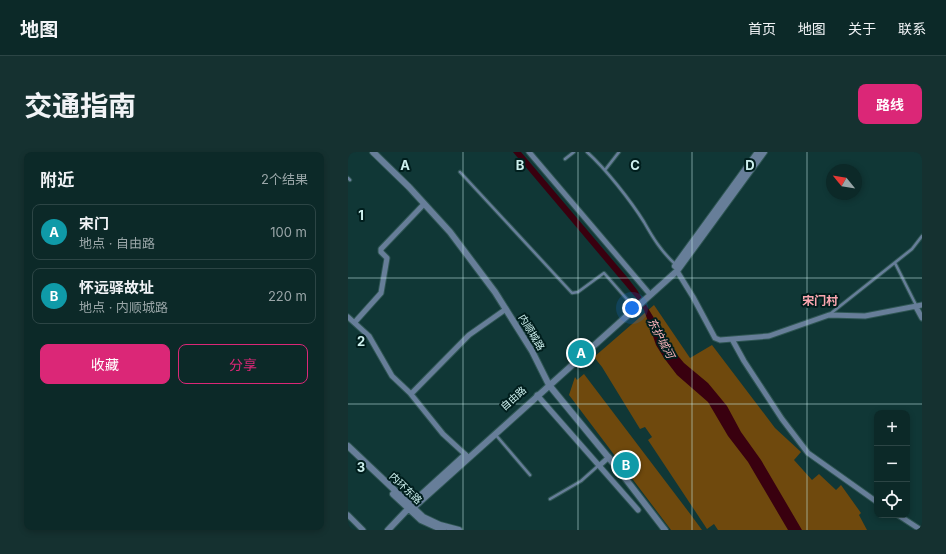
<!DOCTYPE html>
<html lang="zh">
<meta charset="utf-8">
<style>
body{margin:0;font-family:Inter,"Noto Sans SC",sans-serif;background:#153130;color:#f1f3f6}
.controls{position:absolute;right:12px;bottom:12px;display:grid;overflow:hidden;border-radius:8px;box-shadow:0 2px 6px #0003}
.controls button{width:36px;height:36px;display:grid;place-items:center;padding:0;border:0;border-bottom:1px solid #2c4545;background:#0c2928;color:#f1f3f6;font:20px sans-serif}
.compass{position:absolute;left:478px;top:12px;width:36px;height:36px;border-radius:50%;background:#0c2928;box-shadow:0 2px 6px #0003;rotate:300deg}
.you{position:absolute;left:284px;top:156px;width:14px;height:14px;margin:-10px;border:3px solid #fff;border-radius:50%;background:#1a73e8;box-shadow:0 0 0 6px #1a73e833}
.badge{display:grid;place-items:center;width:26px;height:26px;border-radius:50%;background:#db2777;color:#fff;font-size:13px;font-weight:700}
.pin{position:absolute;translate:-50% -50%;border:2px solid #fff;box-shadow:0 1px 4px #0006}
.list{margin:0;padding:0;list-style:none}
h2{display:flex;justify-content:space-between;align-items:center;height:52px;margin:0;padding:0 16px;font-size:17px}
h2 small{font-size:13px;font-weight:400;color:#9aa6a8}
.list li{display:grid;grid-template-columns:26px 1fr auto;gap:12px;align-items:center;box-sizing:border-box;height:56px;margin:0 8px 8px;padding:0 8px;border:1px solid #2c4545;border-radius:8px}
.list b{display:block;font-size:15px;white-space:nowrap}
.list p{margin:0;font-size:13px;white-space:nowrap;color:#9aa6a8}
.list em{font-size:13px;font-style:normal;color:#9aa6a8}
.actions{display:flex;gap:8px;padding:12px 16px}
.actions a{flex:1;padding:9px 0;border:1px solid #db2777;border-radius:8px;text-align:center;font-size:14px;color:#db2777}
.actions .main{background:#db2777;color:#fff}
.icon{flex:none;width:22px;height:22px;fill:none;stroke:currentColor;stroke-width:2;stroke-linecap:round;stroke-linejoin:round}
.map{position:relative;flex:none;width:574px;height:378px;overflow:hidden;border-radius:8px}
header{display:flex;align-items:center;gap:24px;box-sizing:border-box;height:56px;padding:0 20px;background:#0c2928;border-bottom:1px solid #2c4545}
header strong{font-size:19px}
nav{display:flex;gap:22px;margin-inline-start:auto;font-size:14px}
.intro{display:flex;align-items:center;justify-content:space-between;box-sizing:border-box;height:96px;padding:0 24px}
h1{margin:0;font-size:28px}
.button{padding:10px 18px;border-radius:8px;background:#db2777;color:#fff;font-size:14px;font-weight:700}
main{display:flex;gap:24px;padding:0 24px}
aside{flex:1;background:#0c2928;border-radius:8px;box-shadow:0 2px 6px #0003}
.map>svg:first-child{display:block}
.green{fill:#6f490d}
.water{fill:#39000f}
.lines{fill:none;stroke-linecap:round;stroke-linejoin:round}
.service-casing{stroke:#2e5553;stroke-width:4.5}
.minor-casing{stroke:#2e5553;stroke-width:7}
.tertiary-casing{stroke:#2e5553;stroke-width:8}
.service{stroke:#677e99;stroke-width:2.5}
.minor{stroke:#677e99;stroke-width:5}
.tertiary{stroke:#677e99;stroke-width:6}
.wall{fill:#15483a}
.building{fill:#185444;stroke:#113b30}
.grid{fill:none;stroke:#cdf0ee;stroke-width:1;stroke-opacity:0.55}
.labels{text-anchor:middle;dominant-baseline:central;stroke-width:4;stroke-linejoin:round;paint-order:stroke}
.street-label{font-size:10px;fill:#cdf0ee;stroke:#001e1d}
.water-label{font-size:11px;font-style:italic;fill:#feb6bd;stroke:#001e1d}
.quarter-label{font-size:12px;font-weight:bold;fill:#faa6af;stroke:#001e1d}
.grid-label{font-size:13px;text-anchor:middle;font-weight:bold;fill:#cdf0ee;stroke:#001e1d;stroke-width:4;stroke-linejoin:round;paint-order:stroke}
</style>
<header>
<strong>地图</strong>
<nav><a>首页</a><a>地图</a><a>关于</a><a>联系</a></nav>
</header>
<div class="intro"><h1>交通指南</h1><a class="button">路线</a></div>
<main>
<aside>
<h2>附近<small>2个结果</small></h2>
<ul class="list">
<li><span class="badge" style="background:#0f9aa8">A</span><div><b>宋门</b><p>地点 · 自由路</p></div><em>100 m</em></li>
<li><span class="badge" style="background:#0f9aa8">B</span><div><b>怀远驿故址</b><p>地点 · 内顺城路</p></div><em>220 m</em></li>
</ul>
<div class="actions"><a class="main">收藏</a><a>分享</a></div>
</aside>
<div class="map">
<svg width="574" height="378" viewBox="0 0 574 378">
<rect width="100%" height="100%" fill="#103736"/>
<path class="green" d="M306,153L342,206L364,193L427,276L453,300L446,308L464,328L471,322L488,338L493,333L513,361L511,363L519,378H370L366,372L359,377L300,288L304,285L297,275L292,277L254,215L246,205Z
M236,222L343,363L354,378H323L221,243L227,225L229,228Z"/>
<path class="water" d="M165,0H173L279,125L289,138L326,199L336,211L360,231L379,254L393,280L413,308L454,378H440L400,310L380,284L360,250L329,223L316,206L308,193L296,158L289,147Z"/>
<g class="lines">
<g class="service-casing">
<path id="service" d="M239,0C257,16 283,49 296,70C305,86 313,99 327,112
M217,7L226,0
M257,18L271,0
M112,20L224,141L230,140L256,121L284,153
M0,26L2,28
M547,111L568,153
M482,162L564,97L574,84
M147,282L182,323
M202,347L233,329L251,313"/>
</g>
<g class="minor-casing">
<path id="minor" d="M181,0L300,140
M329,119L345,145L367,186L372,188L421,184L481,163L517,164L574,153
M568,155L574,166
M0,165L21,184L44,224L62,241L95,282L119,304
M7,170L33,141L39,106L33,100V97L76,52
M385,189L396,209L434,267L460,301L529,350
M63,242L121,183L158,157
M189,243L290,358
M252,313L261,305
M0,363L15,378
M550,363L573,378"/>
</g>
<g class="tertiary-casing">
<path id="tertiary" d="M25,0L61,35L102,80L147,140L184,199L201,233L270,317L317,378
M327,114L410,0
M0,294L75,365L92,373L111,378
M45,342L73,368L95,378
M60,357L62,353L117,303
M40,378L60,357L65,356L329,119L416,0"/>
</g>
<use href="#service" class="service"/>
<use href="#minor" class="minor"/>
<use href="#tertiary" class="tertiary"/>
</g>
<path class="wall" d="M276,310L282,312L281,314L279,316L275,312Z"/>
<path class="building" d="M278,308L282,312L280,314L276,310Z"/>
<path class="grid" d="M115,0V378M230,0V378M344,0V378M459,0V378M0,126H574M0,252H574"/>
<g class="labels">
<g class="street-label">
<text transform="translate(184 180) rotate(59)">内顺城路</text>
<text transform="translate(165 246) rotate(-42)">自由路</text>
<text transform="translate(58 336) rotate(44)">内环东路</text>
</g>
<g class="water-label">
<text transform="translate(313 186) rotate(62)">东护城河</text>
</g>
<g class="quarter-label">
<text x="472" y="148">宋门村</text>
</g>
</g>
<g class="grid-label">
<text x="57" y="18">A</text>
<text x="172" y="18">B</text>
<text x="287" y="18">C</text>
<text x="402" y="18">D</text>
<text x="13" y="68">1</text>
<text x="13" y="194">2</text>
<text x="13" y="320">3</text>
</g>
</svg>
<div class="controls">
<button>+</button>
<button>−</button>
<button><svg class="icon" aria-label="locate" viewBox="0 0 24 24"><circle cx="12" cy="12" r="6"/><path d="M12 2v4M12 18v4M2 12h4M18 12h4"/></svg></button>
</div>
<svg class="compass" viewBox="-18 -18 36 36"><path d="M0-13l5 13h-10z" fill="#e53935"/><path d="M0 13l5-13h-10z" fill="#9aa6a8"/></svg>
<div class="you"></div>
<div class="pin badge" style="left:233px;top:201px;background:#0f9aa8">A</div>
<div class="pin badge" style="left:278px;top:313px;background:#0f9aa8">B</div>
</div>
</main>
